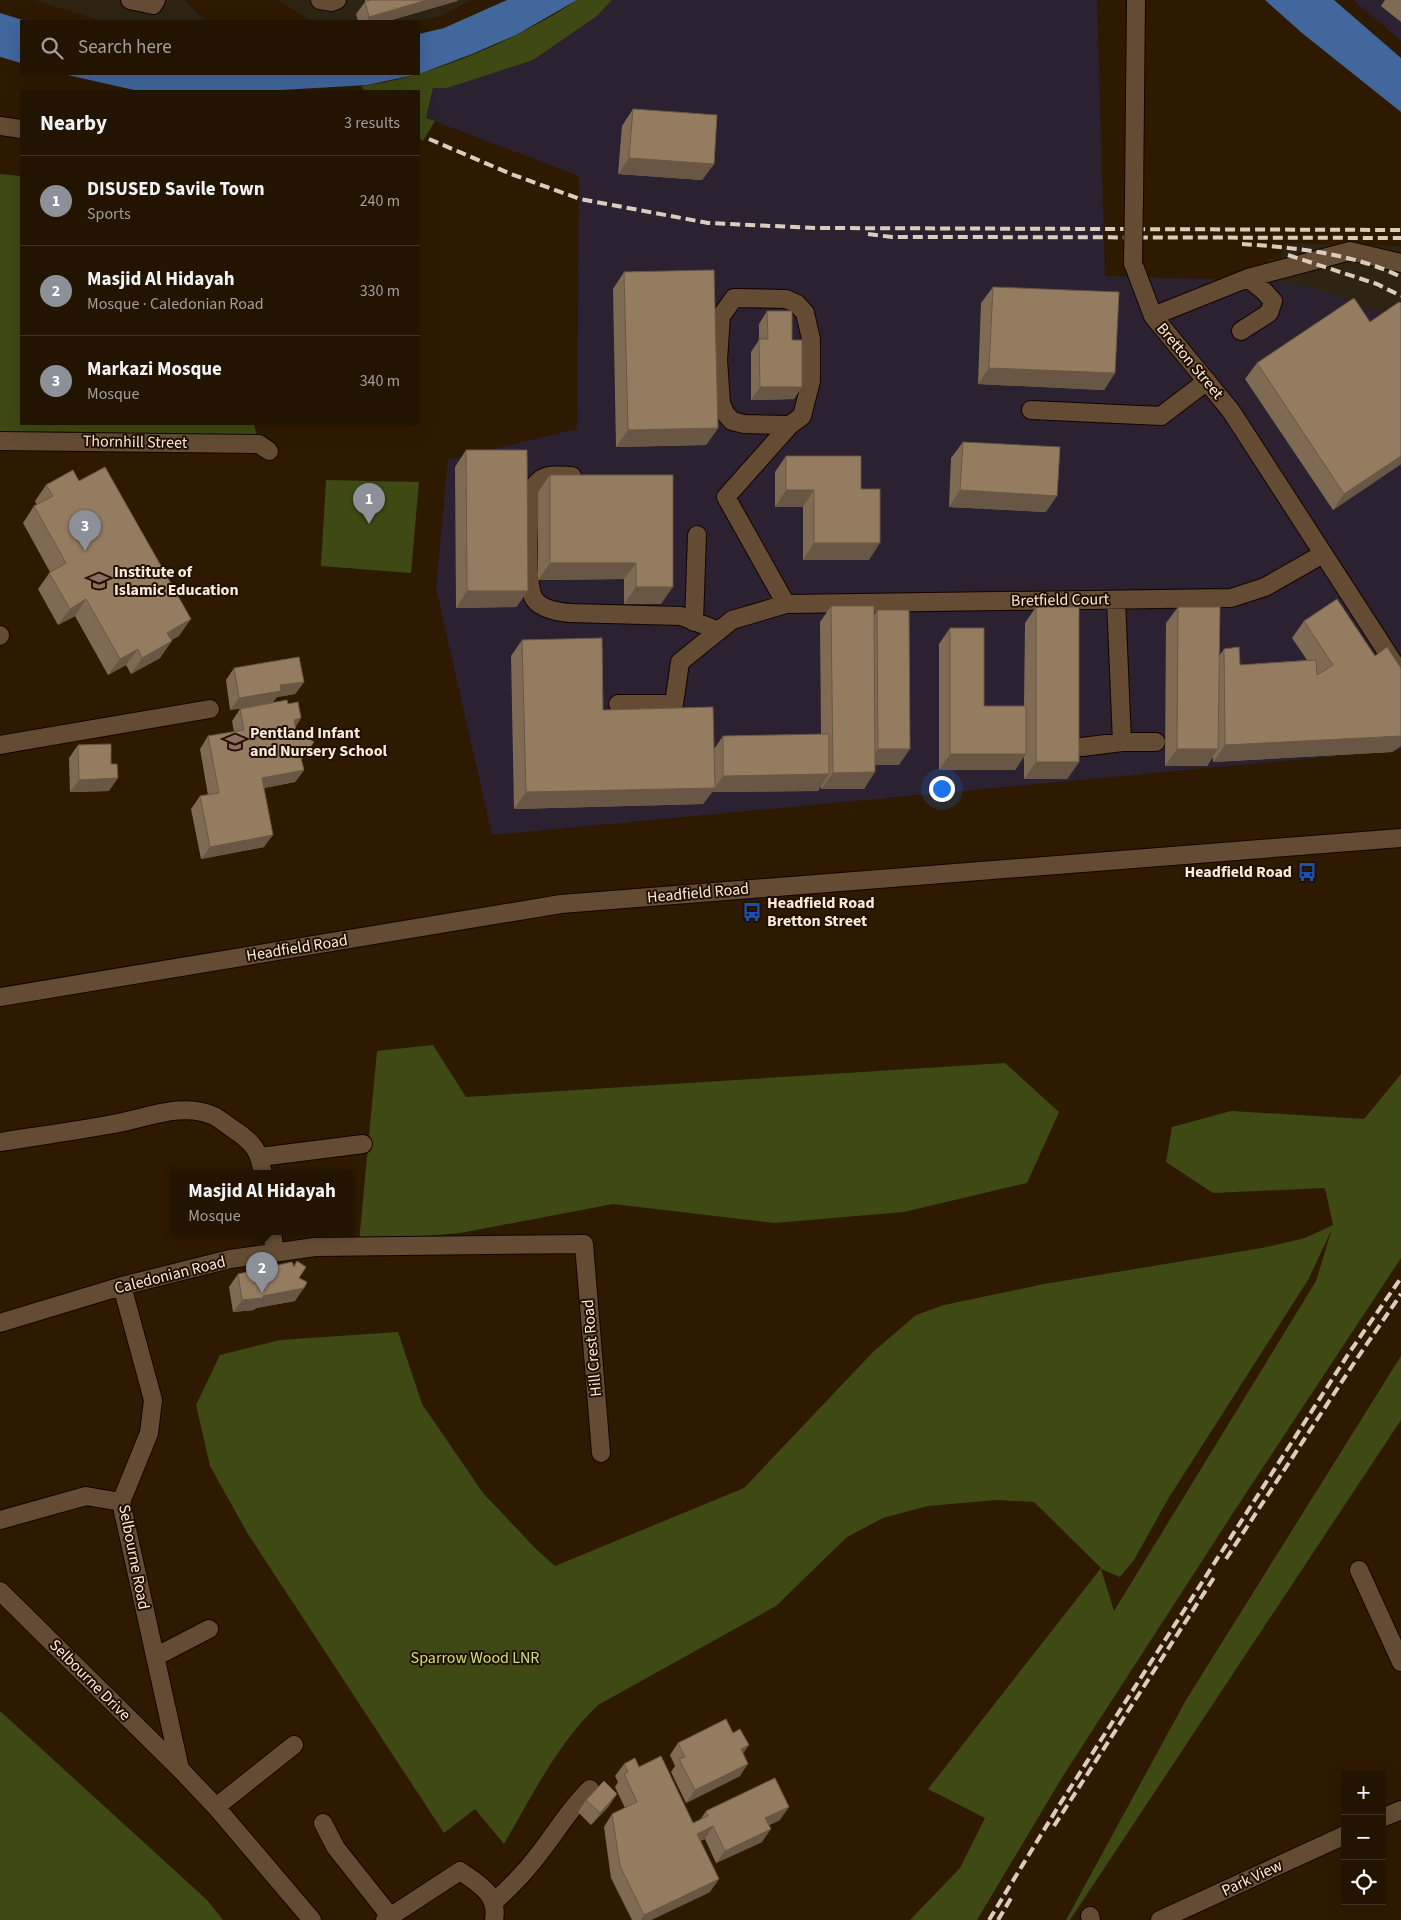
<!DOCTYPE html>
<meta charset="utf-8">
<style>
body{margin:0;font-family:"Source Sans 3",sans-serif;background:#2a1d0b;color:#f1f3f6}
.controls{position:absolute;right:15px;bottom:15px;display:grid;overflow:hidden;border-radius:0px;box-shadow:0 5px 20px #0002}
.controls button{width:45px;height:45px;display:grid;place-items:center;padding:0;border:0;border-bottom:1px solid #3f3323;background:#221401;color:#f1f3f6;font:25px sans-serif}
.you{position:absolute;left:941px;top:788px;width:18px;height:18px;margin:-12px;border:4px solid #fff;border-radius:50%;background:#1a73e8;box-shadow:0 0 0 8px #1a73e833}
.badge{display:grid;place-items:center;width:32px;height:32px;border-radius:50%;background:#8c9099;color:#fff;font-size:16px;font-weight:700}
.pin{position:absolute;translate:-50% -41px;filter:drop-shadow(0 1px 2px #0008)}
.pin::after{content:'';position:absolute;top:26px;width:18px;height:15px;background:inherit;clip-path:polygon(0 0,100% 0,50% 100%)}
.popup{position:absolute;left:171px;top:1170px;width:182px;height:65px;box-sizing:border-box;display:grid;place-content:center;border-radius:0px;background:#221401;filter:drop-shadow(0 1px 4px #0005);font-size:16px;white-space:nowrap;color:#a29e99}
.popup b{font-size:19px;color:#f1f3f6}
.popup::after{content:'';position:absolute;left:50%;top:100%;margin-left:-10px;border:10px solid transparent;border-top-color:#221401}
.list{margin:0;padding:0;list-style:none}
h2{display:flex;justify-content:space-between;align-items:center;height:65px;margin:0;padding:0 20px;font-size:21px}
h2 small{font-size:16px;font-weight:400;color:#a29e99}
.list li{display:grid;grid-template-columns:32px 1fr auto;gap:15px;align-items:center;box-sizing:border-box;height:90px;padding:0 20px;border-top:1px solid #3f3323}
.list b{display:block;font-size:19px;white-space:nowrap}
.list p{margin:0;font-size:16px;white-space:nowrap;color:#a29e99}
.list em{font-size:16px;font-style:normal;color:#a29e99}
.icon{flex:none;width:28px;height:28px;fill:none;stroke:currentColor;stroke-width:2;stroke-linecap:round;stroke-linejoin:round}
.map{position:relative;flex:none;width:1401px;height:1920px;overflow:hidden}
.search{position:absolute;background:#221401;box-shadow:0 5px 20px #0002;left:20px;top:20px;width:400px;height:55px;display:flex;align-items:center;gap:12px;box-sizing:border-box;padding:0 18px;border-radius:0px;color:#a29e99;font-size:19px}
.panel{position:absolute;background:#221401;box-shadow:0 5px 20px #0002;left:20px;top:90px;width:400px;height:335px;border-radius:0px}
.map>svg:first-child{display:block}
.commercial{fill:#2b2130}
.industrial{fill:#2d2414}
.green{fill:#3e4914;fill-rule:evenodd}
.water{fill:#41679d}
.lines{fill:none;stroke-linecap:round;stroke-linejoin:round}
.minor-casing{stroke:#140400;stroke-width:20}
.minor{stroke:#634c33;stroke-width:18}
.rail{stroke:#dbcdbd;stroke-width:4;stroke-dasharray:10 5;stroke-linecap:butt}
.minor-bridge-casing{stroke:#140400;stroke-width:20;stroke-linecap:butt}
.minor-bridge{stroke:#634c33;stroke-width:18}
.wall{fill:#7f6b53}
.shaded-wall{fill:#685744}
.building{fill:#947c61;stroke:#685744}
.labels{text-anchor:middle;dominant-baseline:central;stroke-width:4;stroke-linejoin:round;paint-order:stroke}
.street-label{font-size:16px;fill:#f8eadc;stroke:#231000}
.poi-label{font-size:16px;font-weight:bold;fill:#f8eadc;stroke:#231000;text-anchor:start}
.park-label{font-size:16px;fill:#c7e07e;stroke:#231000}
</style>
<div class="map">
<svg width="1401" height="1920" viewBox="0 0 1401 1920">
<rect width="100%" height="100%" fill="#2d1a01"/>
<path class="commercial" d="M612,0H1097L1105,276L1274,281L1312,287L1385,315L1401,324V750L492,835L436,588L448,460L577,429L579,176L426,118L433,88H447L597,16Z
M1353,0H1401V41Z"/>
<path class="industrial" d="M34,0H184L206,21H102Z
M278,0H472L444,15L419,22L311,21Z
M1285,243L1401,246V324L1385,315L1312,287L1274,281L1267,259H1281Z"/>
<path class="green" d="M577,0H612L597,16L533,60L447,88H433L426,118L435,121L423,141L419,138V91H365L361,86C428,79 521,38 577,0Z
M0,174L21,176V424H254L259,444L0,434Z
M326,480L419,482L411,573L321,566Z
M433,1045L466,1097L1005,1063L1059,1112L1027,1183L904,1212L774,1223L613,1204L460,1233L359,1242L377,1051Z
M1401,1074V1258L1235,1510L1063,1776L977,1920H910L960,1868L985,1818L928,1789L1101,1568L1034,1502L997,1500L928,1506L883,1518L847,1537L776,1606L598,1705C557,1744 532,1796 504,1844L475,1809L444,1833L248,1534L210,1466L196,1405L220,1355L280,1340L398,1332L422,1404L483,1493L536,1549L555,1566L744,1488L873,1352L916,1315L944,1305L1044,1284L1262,1248L1305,1238L1333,1225L1325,1188L1213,1193L1166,1162L1172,1127L1231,1111L1364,1119ZM1332,1229L1316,1281L1114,1611L1101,1569L1120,1577L1134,1560L1168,1499L1308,1280Z
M1401,1356V1420L1070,1920H1066L1186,1700Z
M0,1711L207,1900L223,1920H0Z"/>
<path class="water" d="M507,0H577L516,35L472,54L419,74V34L444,28Z
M1265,0H1334L1401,58V112L1302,33Z
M0,13L26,21H21V63L0,57Z
M63,74H419L367,85L264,91L134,90Z"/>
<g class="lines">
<g class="minor-casing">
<path id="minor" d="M130,0L153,5L156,0
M320,0L332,2L337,0
M0,126L21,129
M1134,198L1136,0
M1133,263L1153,316L1231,411L1401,674
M1153,316L1248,278L1350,251L1401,263
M1241,331L1269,313L1273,301L1264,291L1248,278
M1031,410L1161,416L1207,381
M0,441L259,444L269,451
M572,476C562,476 547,473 539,481C536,483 534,487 533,490C528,508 526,581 533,597C539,609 559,612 570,613L681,616L719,631
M786,604L726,497L790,425L802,416L811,381V339L805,313L797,304L786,299L734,298L721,316L718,360L721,403L725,413L732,421L744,424L790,425
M694,622L697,535
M0,636V635
M618,704H674L680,662L732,620L786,604L1231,598L1265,587L1323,554
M1122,742H1156
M0,745L210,709
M1082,747L1122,742L1116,600
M0,997L561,904L1401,838
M0,1142C38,1136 76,1131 113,1124C144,1119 183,1101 214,1116C221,1120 227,1125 233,1129C254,1143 259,1150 263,1174
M260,1157L363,1144
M272,1232L275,1253
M122,1286L153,1400L149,1433L121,1502L180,1769L216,1807L312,1920
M0,1323L122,1286L230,1259L315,1247L584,1244L601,1453
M0,1520L86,1496L121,1502
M1359,1570L1401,1662
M0,1591L180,1769
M155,1657L209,1629
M216,1807L294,1745
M1382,1818L1401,1810
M323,1823L336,1848L390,1916
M494,1902C512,1886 528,1869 542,1850C558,1829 571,1807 590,1789
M1090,1916L1091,1920
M385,1920L460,1871C478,1883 499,1895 494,1920
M1160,1920L1345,1835"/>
</g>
<use href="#minor" class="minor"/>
<path class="rail" d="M429,139L511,174L580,199L708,223L816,228L1401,230
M868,234L892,237H943L1401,238
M1242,244C1292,247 1356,254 1401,277
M1288,255L1377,284L1401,296
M1226,1559L1356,1360L1401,1294
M1054,1826L1215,1576
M989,1920L1058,1807L1349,1353L1401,1278
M998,1920L1013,1895"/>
<g class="minor-bridge-casing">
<path id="minor-bridge" d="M1133,263L1134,198"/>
</g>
<use href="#minor-bridge" class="minor-bridge"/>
</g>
<path class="wall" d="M365,0H458L457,1L388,21H358L356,14L365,2Z
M1385,0H1401V22L1381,6Z
M633,109L714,164L702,180L618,174L622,126Z
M624,272L718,428L706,445L616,447L613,289Z
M993,287L1115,373L1104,390L978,384L981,303Z
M1401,303V464L1333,510L1245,379L1257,363L1370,322Z
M767,311L792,340L794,399L751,400V352L759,340V324Z
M963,442L1046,512L949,507L951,458Z
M466,450L528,591L516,607L456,608L455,467Z
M786,456L861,489L869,560H803V507H775V472Z
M550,475H673L661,604H624V579L538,580V492Z
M79,481L179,636L171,640L160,658L131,674L126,665L108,675L75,616L58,625L38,589L50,572L23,523L34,506L37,505L35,501L46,485Z
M831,606L874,615L877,610L899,765H875L864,789H821V786L818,791L712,792L703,804L514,809L511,656L522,640L603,710L714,749L723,736L821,734L820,622Z
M1036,607L1079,762L1067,779H1024V756L1015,770H939V644L950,628L984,706H1024L1025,623Z
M1178,607L1219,656L1224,649L1240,665L1307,660L1292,638L1304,621L1401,668V746L1392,752L1213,762V757L1207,766H1165L1166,623Z
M234,668L304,682L295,694L277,697L273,702L288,704L301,718L295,727L304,770L295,782L264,788V847L201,859L191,809L200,796L208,795L200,749L208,736L234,732L232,721L240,709L244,708L230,710L226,680Z
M78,745L109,791L70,792L69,758Z
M297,1261L299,1278L295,1301L256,1308L254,1310L233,1312L229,1287L238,1274L294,1266Z
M678,1743L743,1753L740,1776L686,1803L671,1772L675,1766L670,1755Z
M624,1764L639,1767L693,1823L700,1820L706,1811L780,1820L769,1825L762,1842L716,1863L705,1839L700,1841L710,1892L651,1920H632L611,1878L604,1827L612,1814L625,1808L615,1787L618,1782L615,1776Z
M586,1800L609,1806L591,1825L578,1812Z"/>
<path class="shaded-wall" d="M427,0H458L457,1L388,21H366L369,17Z
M629,158L714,164L702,180L618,174Z
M989,368L1115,373L1104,390L978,384Z
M760,387H802L794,399L751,400Z
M718,428L706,445L616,447L628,430Z
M1401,456V464L1333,510L1344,494Z
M786,490H814L803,507H775Z
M960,490L1057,496L1046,512L949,507Z
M814,543H880L869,560H803Z
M550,563H636L624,579L538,580Z
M636,587H673L661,604H624Z
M467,591H528L516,607L456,608Z
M86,599L75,616L58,625L70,609Z
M191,619L179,636L155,649L167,633Z
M172,641L160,658L131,674L142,658Z
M138,649L126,665L108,675L120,659Z
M304,682L295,694L277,697L272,703L230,710L239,698L280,685Z
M301,718L293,731L294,720Z
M1401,736V746L1392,752L1213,762L1225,745Z
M878,749H910L899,765H867Z
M1177,749H1218L1207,766H1165Z
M950,754H1026L1015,770H939Z
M1036,762H1079L1067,779H1024Z
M304,770L295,782L254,790L262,778Z
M875,772L864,789H821L833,773Z
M829,774L818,791L712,792L723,776Z
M118,778L109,791L70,792L79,780Z
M715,788L703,804L514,809L526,792Z
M273,835L264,847L201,859L210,847Z
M304,1288L295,1301L256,1308L254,1310L233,1312L242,1300Z
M749,1745L740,1758L741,1749Z
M748,1764L740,1776L686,1803L695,1790Z
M617,1794L609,1806L591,1825L600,1813Z
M789,1807L780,1820L757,1831L765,1818Z
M713,1826L705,1839L688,1846L697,1834Z
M771,1829L762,1842L716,1863L725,1851Z
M719,1879L710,1892L651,1920H641L644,1915Z"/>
<path class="building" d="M371,0H427L369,17L365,2Z
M633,109L717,115L714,164L629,158Z
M714,270L718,428L628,430L624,272Z
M993,287L1119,292L1115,373L989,368Z
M1354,298L1370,322L1399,302L1401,303V456L1344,494L1257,363Z
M767,311H792V340H802V387H760L759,339H768Z
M963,442L1060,447L1057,496L960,490Z
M466,450H527L528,591H467Z
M786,456H861V489H880V543H814V490H786Z
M105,467L191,619L167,633L172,641L142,658L138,649L120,659L86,599L70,609L49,573L66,563L34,506L53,496L46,485L73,470L79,481Z
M550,475H673V587H636V563H550Z
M1337,599L1375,656L1387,647L1401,668V736L1225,745L1224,649L1239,647L1240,665L1316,660L1317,675L1333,665L1304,621Z
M831,606H874L875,772L833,773Z
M1036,607H1079V762H1036Z
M1178,607H1220L1218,749H1177Z
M877,610H909L910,749H878Z
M950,628H984V706H1026V754H950Z
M602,638L603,710L713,707L715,788L526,792L522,640Z
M299,657L304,682L280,685L281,691L239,698L234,668Z
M287,700L288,704L298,702L301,718L294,720L296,730L314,742L301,759L304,770L262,778L273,835L210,847L200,796L219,793L208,736L244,730L240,709Z
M829,734V774L723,776V736Z
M111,744V764H117L118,778L79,780L78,745Z
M297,1261L306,1267L299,1278L307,1282L304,1288L263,1296V1298L242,1300L238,1274L292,1262L294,1267Z
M726,1719L733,1733L740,1729L749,1745L741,1749L748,1764L695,1790L679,1759L685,1757L678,1743Z
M661,1756L693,1823L708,1816L706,1811L775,1778L789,1807L765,1818L771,1829L725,1851L713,1826L697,1834L719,1879L644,1915L620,1866L612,1814L637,1802L624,1774L628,1772L624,1764L635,1758L639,1767Z
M604,1781L617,1794L600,1813L586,1800Z"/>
<defs>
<g id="school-bare" transform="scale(1.5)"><path d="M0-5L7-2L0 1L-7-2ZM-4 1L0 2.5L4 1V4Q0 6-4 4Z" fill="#8d6e63" stroke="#231000" stroke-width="2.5" paint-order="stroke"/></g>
<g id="bus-bare" transform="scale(1.5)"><path d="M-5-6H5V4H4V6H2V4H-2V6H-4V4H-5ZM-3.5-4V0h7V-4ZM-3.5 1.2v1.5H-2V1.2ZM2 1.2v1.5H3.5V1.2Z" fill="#1a4fb4" stroke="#231000" stroke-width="2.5" paint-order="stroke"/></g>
</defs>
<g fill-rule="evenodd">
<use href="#school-bare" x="99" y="581"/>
<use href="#school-bare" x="235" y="742"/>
<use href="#bus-bare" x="1307" y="872"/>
<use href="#bus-bare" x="752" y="912"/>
</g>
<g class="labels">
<g class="street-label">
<text transform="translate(1190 361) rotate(50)">Bretton Street</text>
<text transform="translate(135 442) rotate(1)">Thornhill Street</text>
<text transform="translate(1060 600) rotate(-1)">Bretfield Court</text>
<text transform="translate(698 893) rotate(-5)">Headfield Road</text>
<text transform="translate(297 948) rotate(-9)">Headfield Road</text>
<text transform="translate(170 1275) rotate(-14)">Caledonian Road</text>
<text transform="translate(592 1348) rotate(-95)">Hill Crest Road</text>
<text transform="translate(134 1557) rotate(79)">Selbourne Road</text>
<text transform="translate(90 1680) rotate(45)">Selbourne Drive</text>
<text transform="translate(1252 1878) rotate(-25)">Park View</text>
</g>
<g class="poi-label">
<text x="114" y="572">Institute of<tspan x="114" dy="18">Islamic Education</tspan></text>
<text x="250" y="733">Pentland Infant<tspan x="250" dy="18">and Nursery School</tspan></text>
<text x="1292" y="872" text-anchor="end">Headfield Road</text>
<text x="767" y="903">Headfield Road<tspan x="767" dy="18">Bretton Street</tspan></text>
</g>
<g class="park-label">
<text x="475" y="1658">Sparrow Wood LNR</text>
</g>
</g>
</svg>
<div class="controls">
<button>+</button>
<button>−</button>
<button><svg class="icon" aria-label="locate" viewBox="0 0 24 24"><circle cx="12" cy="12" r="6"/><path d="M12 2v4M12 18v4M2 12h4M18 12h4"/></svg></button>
</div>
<div class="you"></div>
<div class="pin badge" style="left:369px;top:524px">1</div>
<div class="pin badge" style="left:262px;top:1293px">2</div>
<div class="popup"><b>Masjid Al Hidayah</b>Mosque</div>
<div class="pin badge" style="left:85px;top:551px">3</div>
<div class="search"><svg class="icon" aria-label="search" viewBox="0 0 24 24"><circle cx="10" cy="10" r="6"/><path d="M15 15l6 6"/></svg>Search here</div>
<section class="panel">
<h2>Nearby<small>3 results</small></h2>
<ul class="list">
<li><span class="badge">1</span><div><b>DISUSED Savile Town</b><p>Sports</p></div><em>240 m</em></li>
<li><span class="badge">2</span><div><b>Masjid Al Hidayah</b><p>Mosque · Caledonian Road</p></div><em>330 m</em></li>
<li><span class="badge">3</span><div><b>Markazi Mosque</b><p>Mosque</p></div><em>340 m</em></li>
</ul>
</section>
</div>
